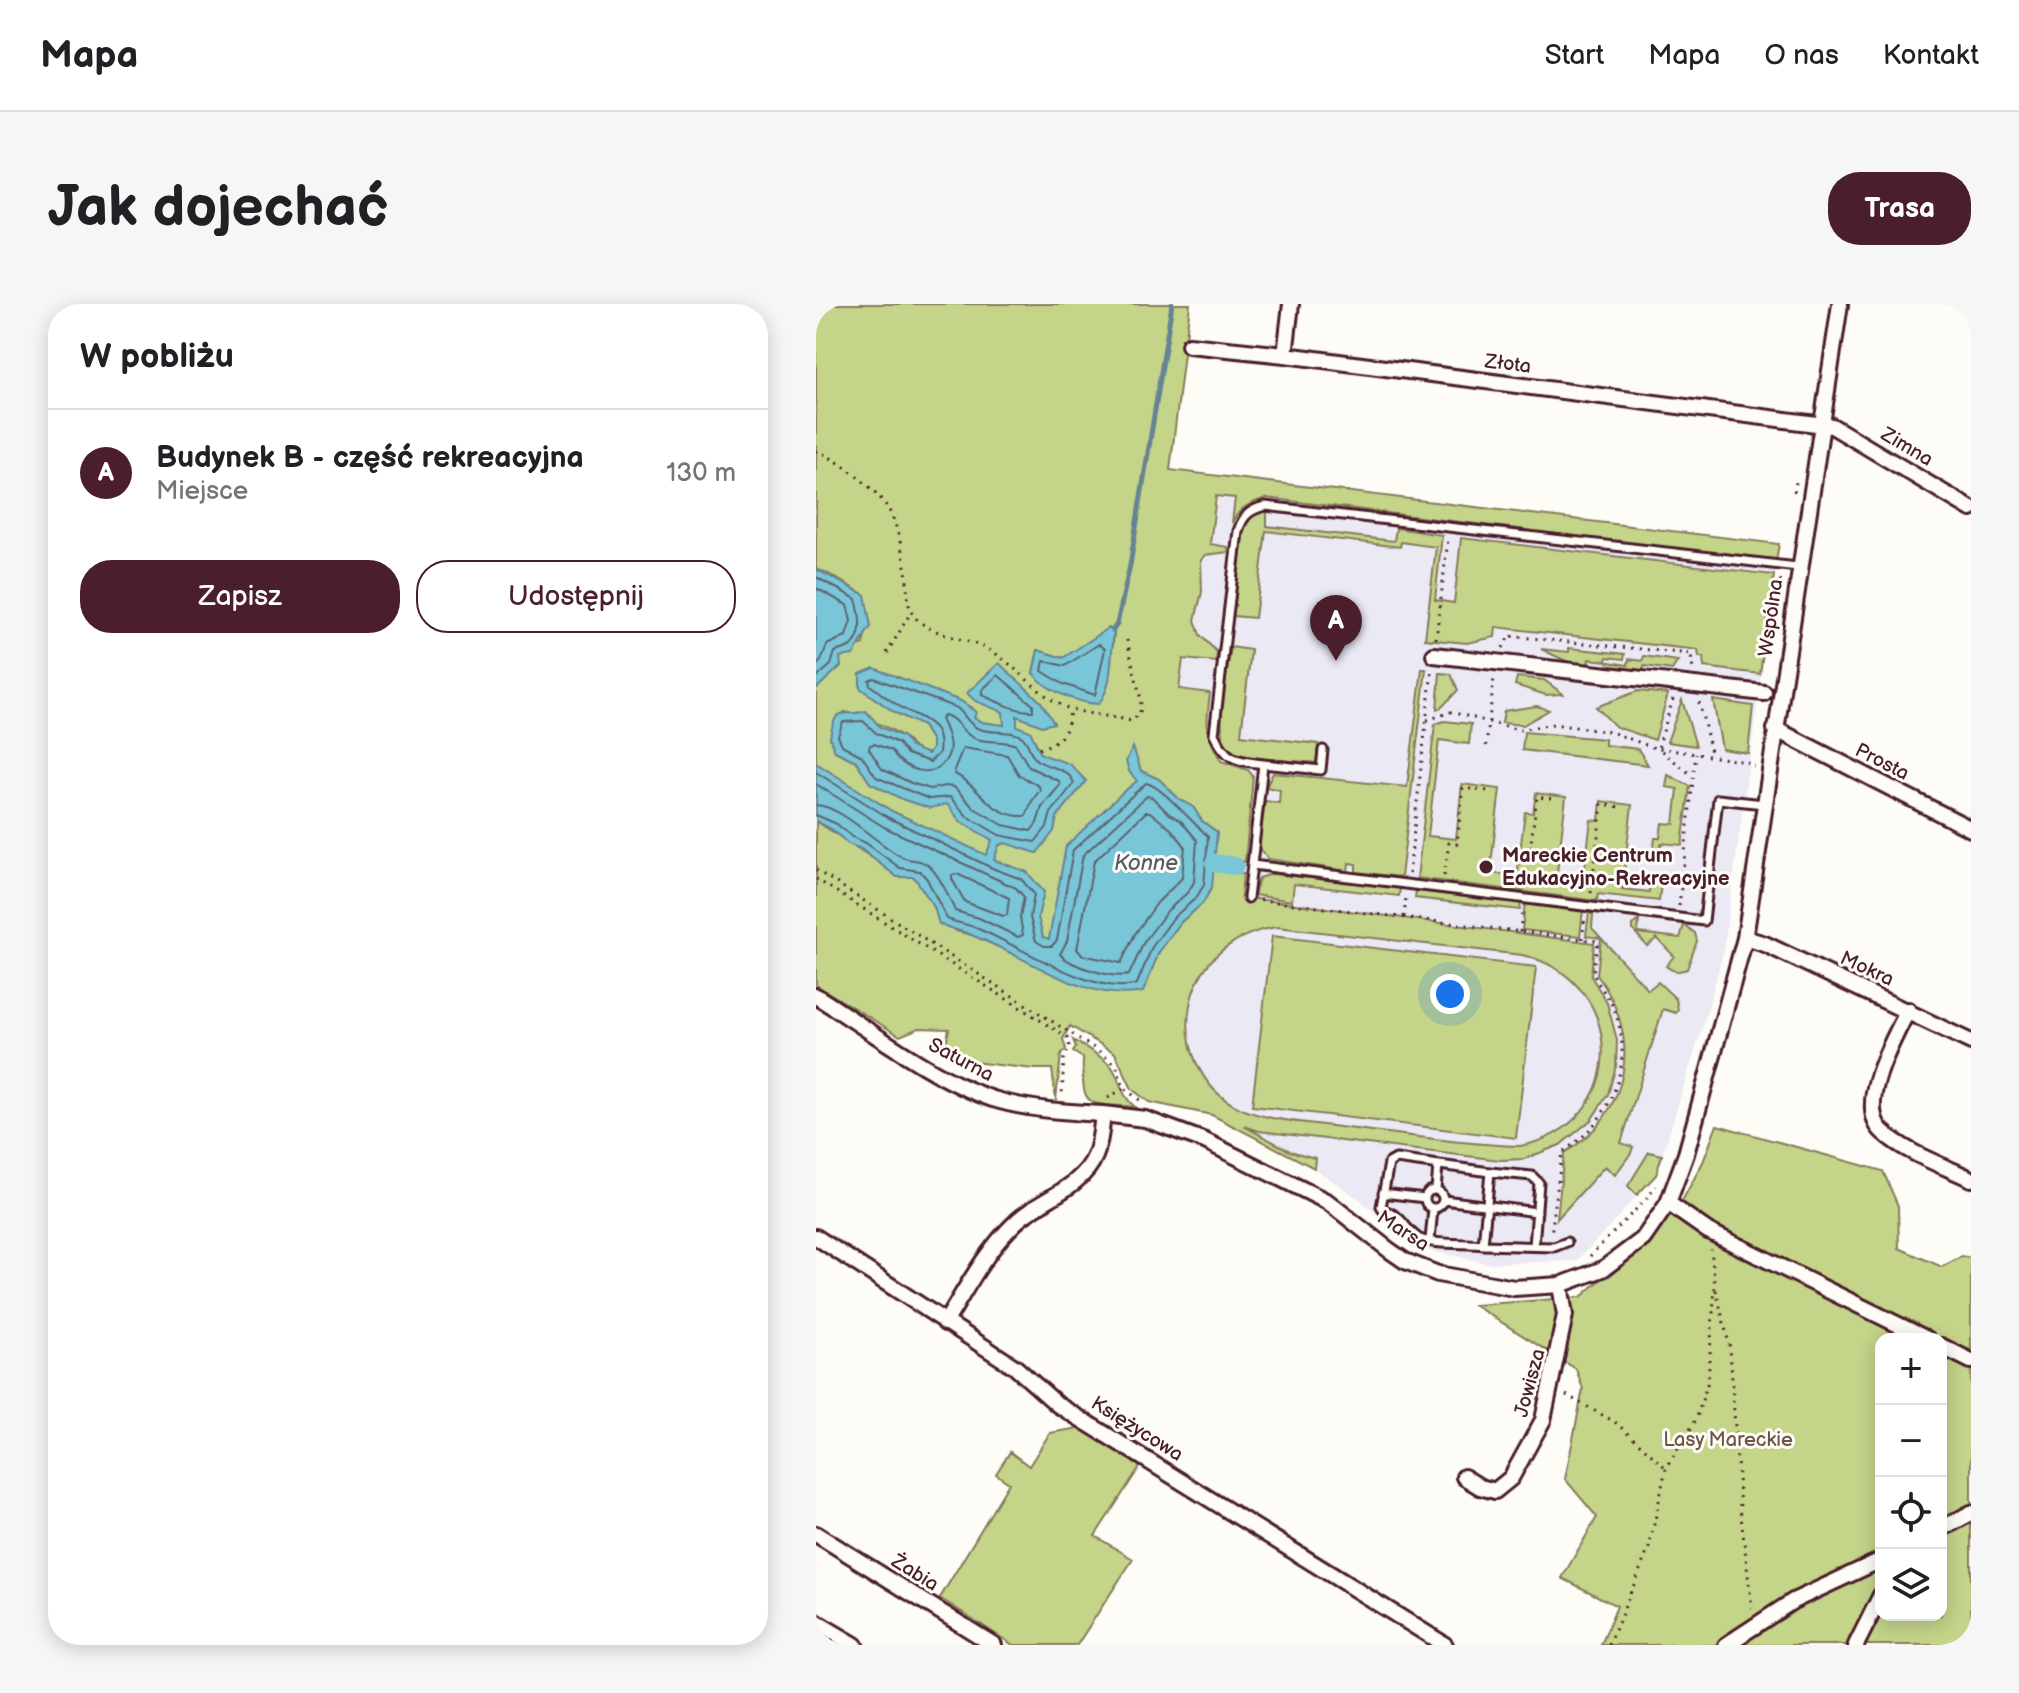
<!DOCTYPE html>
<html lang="pl">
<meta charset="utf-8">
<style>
body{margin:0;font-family:"Balsamiq Sans",sans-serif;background:#f6f6f6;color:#202124}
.controls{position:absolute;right:24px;bottom:24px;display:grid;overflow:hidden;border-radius:16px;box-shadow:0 4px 20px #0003}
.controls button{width:72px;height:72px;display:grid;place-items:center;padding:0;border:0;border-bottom:2px solid #e0e0e0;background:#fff;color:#202124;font:40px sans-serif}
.you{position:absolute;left:634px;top:690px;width:28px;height:28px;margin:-20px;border:6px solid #fff;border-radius:50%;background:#1a73e8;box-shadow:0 0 0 12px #1a73e833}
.badge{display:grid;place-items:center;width:52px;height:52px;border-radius:50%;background:#4a1f2b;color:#fff;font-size:26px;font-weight:700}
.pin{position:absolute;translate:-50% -66px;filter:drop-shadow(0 2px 4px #0008)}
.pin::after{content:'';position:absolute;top:42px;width:28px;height:24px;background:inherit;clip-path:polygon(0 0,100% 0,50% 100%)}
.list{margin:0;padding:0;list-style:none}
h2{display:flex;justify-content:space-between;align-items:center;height:104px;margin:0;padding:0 32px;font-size:34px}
h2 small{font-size:26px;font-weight:400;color:#757577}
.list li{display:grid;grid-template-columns:52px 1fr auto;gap:24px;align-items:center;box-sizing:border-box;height:128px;padding:0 32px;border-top:2px solid #e0e0e0}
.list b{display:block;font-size:30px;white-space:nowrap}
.list p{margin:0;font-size:26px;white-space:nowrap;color:#757577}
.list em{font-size:26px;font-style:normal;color:#757577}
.actions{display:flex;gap:16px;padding:24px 32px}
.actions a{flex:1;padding:18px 0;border:2px solid #4a1f2b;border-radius:32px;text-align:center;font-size:28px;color:#4a1f2b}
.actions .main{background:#4a1f2b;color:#fff}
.icon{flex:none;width:44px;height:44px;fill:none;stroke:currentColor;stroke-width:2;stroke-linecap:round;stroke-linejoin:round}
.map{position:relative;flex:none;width:1155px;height:1341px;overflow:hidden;border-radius:32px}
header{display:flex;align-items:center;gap:48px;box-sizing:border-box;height:112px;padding:0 40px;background:#fff;border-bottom:2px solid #e0e0e0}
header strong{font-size:38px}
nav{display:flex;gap:44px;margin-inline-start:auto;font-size:28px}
.intro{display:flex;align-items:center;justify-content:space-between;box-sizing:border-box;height:192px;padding:0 48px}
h1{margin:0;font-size:56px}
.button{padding:20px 36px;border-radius:32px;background:#4a1f2b;color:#fff;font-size:28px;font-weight:700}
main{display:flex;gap:48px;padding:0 48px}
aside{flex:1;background:#fff;border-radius:32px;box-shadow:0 4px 20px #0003}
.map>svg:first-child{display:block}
.built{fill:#eae9f4}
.green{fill:#c4d489;stroke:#877a5a;stroke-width:2;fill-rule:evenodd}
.water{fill:#79c6d8;stroke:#668393;stroke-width:2}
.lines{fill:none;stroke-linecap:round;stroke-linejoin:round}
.shore{stroke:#5d6270;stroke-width:2}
.stream{stroke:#668393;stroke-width:5}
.canal{stroke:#79c6d8;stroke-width:18}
.lane-casing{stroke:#4a1f2b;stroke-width:13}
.street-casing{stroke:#4a1f2b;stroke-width:20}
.path{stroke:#4a1f2b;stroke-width:3;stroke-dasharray:2 6;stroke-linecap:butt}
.lane{stroke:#fdfcf7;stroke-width:7}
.street{stroke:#fdfcf7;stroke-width:14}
.poi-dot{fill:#4a1f2b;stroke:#fdfcf7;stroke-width:3}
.labels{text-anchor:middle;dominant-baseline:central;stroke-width:6;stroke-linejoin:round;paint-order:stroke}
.street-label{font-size:20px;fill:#4a1f2b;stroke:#fdfcf7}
.poi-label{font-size:20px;font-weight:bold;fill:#4a1f2b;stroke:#fdfcf7;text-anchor:start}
.park-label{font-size:20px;fill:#6f5547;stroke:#fdfcf7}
.water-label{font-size:22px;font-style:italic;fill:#5a5968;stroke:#fdfcf7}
</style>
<header>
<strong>Mapa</strong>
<nav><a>Start</a><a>Mapa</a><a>O nas</a><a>Kontakt</a></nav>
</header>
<div class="intro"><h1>Jak dojechać</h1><a class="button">Trasa</a></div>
<main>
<aside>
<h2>W pobliżu<small></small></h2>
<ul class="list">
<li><span class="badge">A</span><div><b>Budynek B - część rekreacyjna</b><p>Miejsce</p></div><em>130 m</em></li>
</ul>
<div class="actions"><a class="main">Zapisz</a><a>Udostępnij</a></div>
</aside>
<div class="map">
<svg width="1155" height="1341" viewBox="0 0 1155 1341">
<rect width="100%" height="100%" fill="#fdfcf7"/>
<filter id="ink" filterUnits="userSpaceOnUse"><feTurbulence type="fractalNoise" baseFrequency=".0125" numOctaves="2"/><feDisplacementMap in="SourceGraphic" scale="16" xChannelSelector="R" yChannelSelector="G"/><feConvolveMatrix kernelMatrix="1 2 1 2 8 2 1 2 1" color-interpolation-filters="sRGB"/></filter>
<g filter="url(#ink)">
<path class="built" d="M365,168L963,240L907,649L887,721L840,871L761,957L671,959L614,947L595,939L543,895L498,864L396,811L346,750L422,557L342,403Z"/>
<path class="green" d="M0,0H374L354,166L963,240L960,257L450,194C433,200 425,202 416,219L419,194L400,192L394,240L412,243V248L389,251L385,256L386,288L379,316L384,331L401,348L400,358L367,355L363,385L394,389C390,422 388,427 405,457L432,466L437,472L429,558L422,557L420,568L427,570L425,593L778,639L775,672L791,699L801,736L800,762L792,790L775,816L744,841L708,855L684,856L443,827L428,822L474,847L499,854L498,864L396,811L333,798L316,785L299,749L254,722L247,735L250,745L245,751L240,796L236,765H218L148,757L129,744L133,725L103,724L84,732L0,681V517L61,557L98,573L104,579L118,603L140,627L156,631L180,642L211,568L177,556L183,541L189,539L225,450L218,435L159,422L156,404L150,401L50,388L78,408L107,422L116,437V445L112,450C93,445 99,442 87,433C77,425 40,409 28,408L19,447L40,457L54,479L131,500L145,518L177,536L173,544L172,555L0,473V363L47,340L50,328L49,291L9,268L0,266ZM298,328L297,341L217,369L222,346L247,354ZM316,444L325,467L343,475L363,495L377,503L386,517L401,528L387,599L365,618L343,648L332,674L306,489L322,477L313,467ZM461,623L706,651C814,676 814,821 704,842C657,841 610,834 564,828C539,825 515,822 491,819C443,813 402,808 380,758C370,735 370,709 378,686C391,650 424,628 461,623Z
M442,207L451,208V222L578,237L580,224L626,231L619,296L638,299L645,234L958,271L944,370L888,363L887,353H883L882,346L680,323L679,333L651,339L609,335L620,243L585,238L584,243L450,227L439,314L417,312L428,224L430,216Z
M415,343L435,346L425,431L502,440L500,459C483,457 426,455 414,446C396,433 412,365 415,343Z
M753,344L809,350L808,355L791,353L790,357L773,355L772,361L752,358L725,345L753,348Z
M828,352L862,357L856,366L828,362L827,368L791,363L792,358L812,361L813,355L826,357Z
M606,365H610L585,573L540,568V560L533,559L532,567L452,555L443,544L449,497L463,499L464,486L450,483L457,469L591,483Z
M624,369L635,370L642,386L624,405H621Z
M701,373L728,376L747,390L730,391L699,381Z
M822,387L852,390L839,436L800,423L780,403Z
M866,396L880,442L851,438Z
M897,396L937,402L932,449L906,445Z
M721,402L733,406L707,421L686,419L688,407Z
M628,417L655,420L653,440L623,436L612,532L640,535L646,480L684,485L674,569L701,572L709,508L717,509L720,489L750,493L740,577L767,580L775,516L783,517L785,497L816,501L806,585L833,588L834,577L845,579L843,597L782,590L781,597L601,574L619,420Z
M708,428L789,435V441L822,445L832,461L706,446Z
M852,471L874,482L866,541L845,539L843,556L836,559L839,534H844L846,519L858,520L862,485L850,483Z
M456,570L584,584L583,592L478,580L476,597L438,591L443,574Z
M600,587L705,599L704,606L599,594Z
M709,599L767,606L764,632L706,626Z
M773,608L777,611L776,624L832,686L842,678L860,695L862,706L860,709L847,705L805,839L817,843L815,849L799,871L789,862L741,915L748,849C816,810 826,731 781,671L785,634L770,632Z
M823,616L822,629L864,634L868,621L879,629L881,637L871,665C862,668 857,668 850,662L858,652L841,634L831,642L817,626V621Z
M456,632L720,663L700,834L436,802Z
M257,736C270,744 287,752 296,763C305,777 305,792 319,803C272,799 265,807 267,754L257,748L260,743Z
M901,821L1067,867L1082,902L1083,944L1126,963L1146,952L1155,954V1341H785L801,1302L746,1274L781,1213L749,1175L767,1085L760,1065L658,1001L765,993L842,925L865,899L887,858ZM1065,1035H1125V1311H1065Z
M833,848L846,851L840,871L821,891L812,882Z
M263,1124L325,1161L279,1232L317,1255L261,1341H197L124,1294L193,1179L180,1170L194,1148L213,1162L234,1129Z"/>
<path class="water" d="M0,265L49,291L55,323C48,330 45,341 37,351L24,353L25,362L0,385Z
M293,324L298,328C294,350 298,383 282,400C261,399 229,386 217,369L222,346L247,354Z
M183,359L225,398L238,419L226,422L201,412V422L214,427L225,450L254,460L270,477L241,513L238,527L221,549L189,539L183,541L178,556L211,568L228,588L222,613L227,633L233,635L250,542L306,489L321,477L313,467L310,457L317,443L325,467L343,475L363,495L377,503L386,517L401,528L396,583L387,599L365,618L343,648L327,688C267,699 212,653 158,632C147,627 135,625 123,620L118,603L98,573H81L45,545L32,540L17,526L0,517V459L76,507L170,551L176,536L145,518L131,500L114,504L88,496L54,479L40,457L19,447L14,434C19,399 27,414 50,407L64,423L88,433L94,443L112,450L116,445V437L107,422L78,408L44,384V370L58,364L145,397L160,408L158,414L166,418L188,421L187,408L159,397L151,389Z"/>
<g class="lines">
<path class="shore" d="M0,273L40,295C44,310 50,336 31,344C27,346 23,346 19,348L15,361L0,374
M0,284L31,301L35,317L30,332L11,341L5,357L0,362
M283,340L289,345L279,391L247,380L226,367L228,357L249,362Z
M182,371L217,401V407C199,407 184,399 166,391V386Z
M58,374L141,404C150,411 152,421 163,425C177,430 192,425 205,432C214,438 213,452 222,457C236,465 252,464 258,479L235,509L231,523L219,538L183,531L151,512L134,493L113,495L60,473L46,452L26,441L22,432L27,418L47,417L60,429L82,439L91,450L114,458L123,449C127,418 107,416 86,404C75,397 64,389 54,381L53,376Z
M129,411C143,415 145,430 160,435C173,439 188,436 200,441L213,463L243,477L244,481L226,503L221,519L215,527L187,521L158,504L138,483L129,482L114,485L95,479L66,465L53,445L54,441L58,440C63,442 71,444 76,447C79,450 80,455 84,457C97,468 118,473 129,457C139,443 131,429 125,415Z
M147,444L191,451L203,471L223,482L224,486L216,497L210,512C175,514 165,483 139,470L138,466Z
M0,468L73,514L176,564L205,575L218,590L214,613L220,637L228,642H236L241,636L257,546L330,479C346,482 377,520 392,532L388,581L380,594L358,613L336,643L321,680C280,694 201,640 160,624C151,620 141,619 131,615L111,575L104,567L84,564L50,539L36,533L21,520L0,511
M0,480L68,523L200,584L208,593L204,613L207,631L202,633L163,614L139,607C133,593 125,574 114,563C105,554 96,558 86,553C62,541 26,502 0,501
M331,492L336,493L352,509L365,517L381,536L378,578L372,588L351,607L328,638L313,671C297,675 254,662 244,650L251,637L267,551Z
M330,508H334L356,526L369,542L366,574L341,599L319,630L305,659L266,651L261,645L278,557Z
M141,570L193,594L191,611L187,612L149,598L136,575V571Z"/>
<path class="stream" d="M297,326L301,320L314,261L356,0"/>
<path class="canal" d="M398,559L419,562"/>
<g class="lane-casing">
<path id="lane" d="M507,446L505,466L447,460L436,561L888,617L902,495L948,500
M447,460C419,456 411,457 398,430L422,227C427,212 433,206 449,202L982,263
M432,594L436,561
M674,868L716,872L723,879L718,942
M609 895a9 9 0 1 1 18 0a9 9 0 1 1-18 0Z
M620,886L622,861
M567,889L609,894
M628,896L721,908
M614,936L617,905
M667,941C652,939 613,941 602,934C587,924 588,912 567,906L565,903L573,859L580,855L674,868L667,941L738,943L751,938"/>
</g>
<g class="street-casing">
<path id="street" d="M373,41L469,51L1016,122L1155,205
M469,51L475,0
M618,351L948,389
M959,425L1155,525
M929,634L949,640L1155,738
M0,692C54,726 117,775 177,795C213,806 250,808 287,810
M1092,706C1079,733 1038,802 1067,828C1090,849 1126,861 1155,875
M852,899L892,927L1111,1035
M0,933L199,1063L242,1101L629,1341
M129,1019C150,985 170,946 200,918C223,896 266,884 279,852C285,839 285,824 287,810L329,815L389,837L512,898L573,946L589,957L622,970L698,984L744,981L787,965L827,935L852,899L870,850L929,634L1024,0
M1125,1042L1155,1057
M648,1173L664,1183L679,1187L695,1174L727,1116L749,1011L744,981
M1125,1225L1155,1209
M0,1230L178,1341
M0,1318L39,1341
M910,1341L977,1297L1065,1256
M1040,1341L1065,1291"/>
</g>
<path class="path" d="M0,147C20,153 60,185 71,203C82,220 86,247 90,267C92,279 90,299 96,309C109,331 150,334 172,345C200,360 225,396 255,405C274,411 296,412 315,417L324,409L325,396L310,332
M978,188L981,173
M957,325L965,273
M620,335L632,235
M687,344L693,332L875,350L877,367
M71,349L95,308
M857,395L842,444L877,472
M883,398L896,452
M611,416L635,408L703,426L737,420L795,428L836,443L930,458L938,462
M670,442L678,374
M223,445C246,436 252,430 254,405
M0,566L284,748L300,761L308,784L325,797
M593,570L616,366
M628,572L633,539L641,540L647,484L674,487
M0,575L251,733L254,743L248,753L246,791
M709,584L721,493L740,495
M775,589L786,500L804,503
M444,596L782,637C781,647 775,664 779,673C784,684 793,693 798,705C820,760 795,818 746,848L735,931
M863,602L880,450
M588,613L590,593
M704,628L706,608
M766,635L769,613
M292,794L308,784
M774,952L833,892L840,882
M900,986L914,1044L924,1204L936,1304
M750,1091L799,1118L850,1164
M793,1341L833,1244L850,1164L880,1116L892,1077L899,982L895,945"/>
<use href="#lane" class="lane"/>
<use href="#street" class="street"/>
</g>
</g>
<circle class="poi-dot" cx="670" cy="563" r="8"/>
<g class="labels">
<g class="street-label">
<text transform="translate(692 60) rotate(7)">Złota</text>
<text transform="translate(1091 143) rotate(31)">Zimna</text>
<text transform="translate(955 314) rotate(-82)">Wspólna</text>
<text transform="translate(1066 458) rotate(27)">Prosta</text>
<text transform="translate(1051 665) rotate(25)">Mokra</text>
<text transform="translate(145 756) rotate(28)">Saturna</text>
<text transform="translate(587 927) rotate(33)">Marsa</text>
<text transform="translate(714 1079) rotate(-75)">Jowisza</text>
<text transform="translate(321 1125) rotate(32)">Księżycowa</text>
<text transform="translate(99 1269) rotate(32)">Żabia</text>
</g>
<g class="poi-label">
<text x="686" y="552">Mareckie Centrum<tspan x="686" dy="23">Edukacyjno-Rekreacyjne</tspan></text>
</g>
<g class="park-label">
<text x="912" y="1136">Lasy Mareckie</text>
</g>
<g class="water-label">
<text x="330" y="559">Konne</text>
</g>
</g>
</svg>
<div class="controls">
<button>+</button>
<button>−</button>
<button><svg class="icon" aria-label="locate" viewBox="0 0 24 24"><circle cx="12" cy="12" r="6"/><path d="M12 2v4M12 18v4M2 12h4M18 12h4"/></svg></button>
<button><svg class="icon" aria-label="layers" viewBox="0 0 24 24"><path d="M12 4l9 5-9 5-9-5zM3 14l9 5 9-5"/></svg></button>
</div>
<div class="you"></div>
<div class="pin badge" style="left:520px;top:357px">A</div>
</div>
</main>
